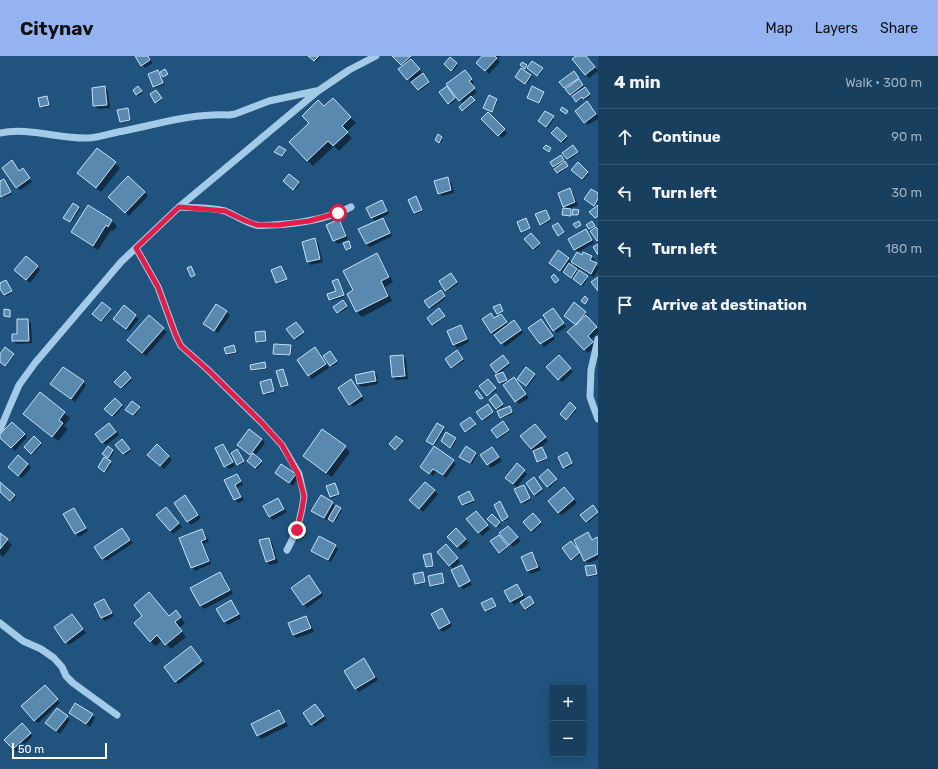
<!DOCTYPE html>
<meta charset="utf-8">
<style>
body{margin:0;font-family:Rubik,sans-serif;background:#214664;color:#f1f3f6}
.controls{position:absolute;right:12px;bottom:12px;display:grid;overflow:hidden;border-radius:0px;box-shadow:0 2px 10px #0003}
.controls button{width:36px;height:36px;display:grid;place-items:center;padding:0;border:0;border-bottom:1px solid #365873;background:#183f5e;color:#f1f3f6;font:20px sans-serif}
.scale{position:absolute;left:12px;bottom:10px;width:95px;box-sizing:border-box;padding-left:4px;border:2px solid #fff;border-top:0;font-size:11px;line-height:14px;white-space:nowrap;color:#fff;-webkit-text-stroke:3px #20547e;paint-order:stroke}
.stop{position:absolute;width:12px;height:12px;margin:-9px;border:3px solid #e11d48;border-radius:50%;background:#fff}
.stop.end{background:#e11d48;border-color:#fff;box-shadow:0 1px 4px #0008}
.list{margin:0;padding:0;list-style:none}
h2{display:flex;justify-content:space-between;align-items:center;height:52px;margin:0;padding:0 16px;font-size:17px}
h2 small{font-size:13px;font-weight:400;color:#9fafbc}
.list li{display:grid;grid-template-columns:26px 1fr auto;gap:12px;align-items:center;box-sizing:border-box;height:56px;padding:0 16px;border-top:1px solid #365873}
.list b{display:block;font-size:15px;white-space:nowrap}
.list em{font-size:13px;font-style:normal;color:#9fafbc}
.icon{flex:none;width:22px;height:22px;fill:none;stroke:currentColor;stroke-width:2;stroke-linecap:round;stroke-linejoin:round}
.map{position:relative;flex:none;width:598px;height:713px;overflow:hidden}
header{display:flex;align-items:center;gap:24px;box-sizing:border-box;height:56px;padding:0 20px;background:#95b2f1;color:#111}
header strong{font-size:19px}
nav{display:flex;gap:22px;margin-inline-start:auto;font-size:14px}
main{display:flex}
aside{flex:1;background:#183f5e}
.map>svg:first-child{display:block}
.shadow{fill:#0007}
.building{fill:#5989af;stroke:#c7e2f6}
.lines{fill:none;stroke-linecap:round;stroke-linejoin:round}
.minor{stroke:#a3cae7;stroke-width:7}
.route{stroke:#e11d48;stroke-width:5}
</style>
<header>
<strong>Citynav</strong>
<nav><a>Map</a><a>Layers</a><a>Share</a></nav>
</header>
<main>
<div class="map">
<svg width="598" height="713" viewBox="0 0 598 713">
<rect width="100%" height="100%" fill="#20547e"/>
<path class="shadow" d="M136,0H148L153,7L145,12Z
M309,0H321L316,6Z
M393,0H409L413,4L412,5L422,17V18L430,27L420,35L412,25L411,26L408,23L403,10Z
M484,0H501L497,3L500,6L489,18L477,7Z
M577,0H585L598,15L589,22L573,3Z
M451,3L458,9L453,15L446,8Z
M533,6L543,14L539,20L528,11L527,13L523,10H526L528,12Z
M158,15L164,29L155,32L154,30Z
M574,16L591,40L585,44L583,42L578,46L560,26Z
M468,18L474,27L472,29L477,36L471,41L475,46L464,55L460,51L464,48L460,44Z
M531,19L532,21L527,28L518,22Z
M105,31L108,35L110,52L98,53L94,49Z
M140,33L143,37L138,40L134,34Z
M448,33L456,44L450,49L449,47Z
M157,36L162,44L157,47L156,46Z
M543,36L544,38L540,48L529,43Z
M47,41L48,42L50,50L42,52L41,50Z
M333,43L356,67L346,76L352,82L339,95L334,90L313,110L290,86L310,67L324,51Z
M497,44L498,45L493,56L486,53Z
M590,50L598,60V64L597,63L588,69L576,55Z
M128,54L129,55L131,65L122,67L121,65Z
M488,58L507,77L502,82L482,63Z
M553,61L554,63L548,72L540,67Z
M557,72L568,82L563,87L553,77Z
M439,80L443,83L441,87L438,85Z
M575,92L579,97L569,104L564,97Z
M98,93L120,112L101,136L84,122Z
M285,95L286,96L283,101L277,97Z
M562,102L568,111L559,118L551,107Z
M12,106L20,115L26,117L32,126L20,134L17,131Z
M578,108L589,118L583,124L572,114Z
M289,119L300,128L295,134L284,125Z
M128,122L148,140L129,160L110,141Z
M447,122L451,126L454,137L442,140L439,137Z
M4,124L12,138L3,142L0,138V126Z
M570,134L573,137L578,149L568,153L564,150Z
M598,139V147L595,150L586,145Z
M416,142L423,155L416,158L415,157Z
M382,145L385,149L389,158L381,162L386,166L392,180L370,191L366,188L376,166L372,162Z
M73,148L80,153L71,167L66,163Z
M88,150L112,165L117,170L113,175L111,174L98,194L78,181L73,176Z
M571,154L573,157L579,155L580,156L579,160H574L572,157V160H565L563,158Z
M546,155L551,165L542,169L541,168Z
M338,165L342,168L348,183L338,188L334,184Z
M527,165L530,173L523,176L522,175Z
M593,168L595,172L598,175V184L589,173Z
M559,169L565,177L560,180L559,179Z
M585,174L589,178L594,187L577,197L582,200L584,197L592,201L595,204L594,207L598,210V214L594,221L575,210L572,206L570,209L588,222L583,230L565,216L564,218L553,210L558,195L572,206L578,196L575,193Z
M530,179L540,189L535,194L525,184Z
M315,184L318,187L323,206L311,209L308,206Z
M349,186L352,193L348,194L347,193Z
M376,199L381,204L393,226L385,231L392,245L362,261L357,256L355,235Z
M37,210L40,214L30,227L19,218Z
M281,211L287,224L278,228L277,227Z
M452,220L458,228L447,235L440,226Z
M338,224L339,225L344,241L331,245L329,239L337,236Z
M7,227L12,237L6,240L0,231V229Z
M442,236L446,242L431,253L430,251Z
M344,246L348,252L339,257L338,256Z
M102,247L111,255L103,265L94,258Z
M217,250L230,259L218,277L208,271L205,268Z
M501,251L503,256L500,258L509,269H517L523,277L505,291L492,276L491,259L495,263L500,260L498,257Z
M441,255L445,261L434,270L433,268Z
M556,257L566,271L557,277L554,274Z
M585,257L589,260L587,262L598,273V277L590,284L596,290L588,297L568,276L576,269Z
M135,260L139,263L129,275L118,266Z
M149,260L167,276L146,300L132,287Z
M28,264L31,267L32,287L16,288L13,284L18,279Z
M541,264L544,268L555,283L544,291L530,272Z
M297,268L304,278L296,284L288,273Z
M461,271L464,274L469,286L457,292L454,288Z
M264,276L266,277L267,286L259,287L257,286Z
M234,290L236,292L237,297L228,299L227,298L225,293Z
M290,290L292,291L291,300L276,299L274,298Z
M5,293L14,300L6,310L0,305V299Z
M318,296L329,312L312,323L309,319Z
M458,297L464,305L453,312L452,311Z
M331,298L338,307L332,311L325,300Z
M403,300L406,303L408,323L396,324L393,320Z
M505,301L510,309L498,318L497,316Z
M559,301L573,316L562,326L547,311Z
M264,307L266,309L267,313L253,315L252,314Z
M527,312L536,320L528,330L520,324Z
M283,315L284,316L288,330L283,332L282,331Z
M373,316L377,319L378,328L362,331L358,328L357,320Z
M125,317L132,324L122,333L115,326Z
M504,318L507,325L502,328L497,320Z
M270,324L272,325L275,336L266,339L264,337Z
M488,324L497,334L489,340L480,330Z
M517,325L529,342L519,348L516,345Z
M83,326L86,329L75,346L52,328Z
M354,328L364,344L353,351L350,348Z
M40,338L70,362L64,370L68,373L58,385L30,363Z
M497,341L504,350L498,354L490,344Z
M115,343L123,351L114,361L105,353Z
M571,348L577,354L567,364L561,358Z
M489,350L494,357L484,365L482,363Z
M139,352L140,353L135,360L128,355Z
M511,352L513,358L502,362L500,361Z
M471,364L476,370L467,376L461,369Z
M12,367L27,381L15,395L0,381Z
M437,368L445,373L434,390L428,386Z
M504,368L510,375L499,383L492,374Z
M112,371L119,379L106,389L102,386Z
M538,372L548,385L541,391L543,394L548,403L539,407L534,396L521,380Z
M447,378L457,384L452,392L443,387Z
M34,381L42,389L33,398L26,391Z
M396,381L403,387L397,394L390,388Z
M262,383L265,387L255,400L262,407L257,413L248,405L252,400L242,392Z
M122,385L131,395L125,399L117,389Z
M223,389L226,393L235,410L229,413L225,410Z
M157,390L172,404L164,413L149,399Z
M108,391L114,396L108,405L112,408L106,416L99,411L106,401Z
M345,391L350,396L332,421L309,405L304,400Z
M492,392L502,405L491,412L481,399Z
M238,396L244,407L240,409L238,408Z
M476,397L477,399L472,408L462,402Z
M568,399L573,409L566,413L559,401Z
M453,405L456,408L446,422L437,415L433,420L421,411Z
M28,408L31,412L22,422L12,414Z
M281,409L298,422L293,430L279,420Z
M524,415L527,418L517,431L509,425Z
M548,415L557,425L549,432L540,422Z
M237,419L240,422L243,429L237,432L244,444L238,447L235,444L225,425Z
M535,424L543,435L536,440L535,438Z
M0,427L16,441L12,446L0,435Z
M425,427L438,438L423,456L414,447Z
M335,428L340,439L332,442L331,441Z
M525,431L531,444L523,448L521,446Z
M567,436L577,447L562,459L558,456Z
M471,438L474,446L465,450L460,441Z
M185,441L201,462L191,469L175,447Z
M278,443L281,447L287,456L273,464L270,461L265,451Z
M332,447L336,451L337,450L342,454L335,466L329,462L327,464L316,458Z
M501,448L509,463L504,465L502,464Z
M592,451L598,458L588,467L582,460Z
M74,453L77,456L88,475L79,481L76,477Z
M169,455L182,471L173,478L170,475Z
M533,458L542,468L533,476L524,466Z
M479,460L490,473L482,480L468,463Z
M492,460L501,468L498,472L489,463Z
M122,473L133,487L106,505L103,502Z
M456,473L469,487L461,494L449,481Z
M202,474L205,477L209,486L203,488L211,508L195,515L192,511Z
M511,474L521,485L513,491L510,488Z
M588,477L593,484L598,483V503L589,507L585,504Z
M0,478L12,489L3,501L0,498Z
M499,480L508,492L501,497L492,486Z
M268,483L272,486L278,507L270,509L267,506Z
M572,487L581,498L573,504L571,503Z
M335,490L338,493L331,506L316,498L312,495Z
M449,493L460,506L453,512L449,509Z
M532,497L535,501L541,514L531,518L528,515L522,502Z
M430,499L432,500L434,511L428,512L427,511Z
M595,510L596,511L598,519L589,521L588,520Z
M462,511L465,514L472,529L463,533L460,530Z
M423,517L424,519L426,527L417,529L416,527Z
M220,518L224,521L233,538L204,553L201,550L192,533Z
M442,518L443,519L445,528L432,531L431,530Z
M312,524L323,540L307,552L304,548Z
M517,529L520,532L526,543L531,542L535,548L527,554L521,545L514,549L511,545Z
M104,544L107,547L114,560L105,565L102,562L95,549Z
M493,544L496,551L487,556L486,554Z
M234,549L241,562L228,569L225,566L218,553Z
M442,553L445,557L452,570L443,576L439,572Z
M169,561H180L185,567L179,572L186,581L171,593L163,584L155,590L150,585Z
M306,561L309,564L314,576L297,582L293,579Z
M75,562L86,577L69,589L55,572Z
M194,595L205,608L179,628L176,625Z
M364,604L367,607L378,624L359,636L356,632L345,615Z
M48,633L60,647L38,667L34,664Z
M318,653L326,663L315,671L312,668Z
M278,655L282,658L288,670L261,683L258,680L252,668Z
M92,659L95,662L90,671L73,660Z
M67,661L70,664L60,678L50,670Z
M22,668L33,680L17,696L6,684Z"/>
<path class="building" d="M135,0H148L150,4L141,10Z
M308,0H319L314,5Z
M392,0H411L401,9Z
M482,0H495L497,2L485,15L476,7Z
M576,0H586L595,11L585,19L572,3Z
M450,1L457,7L451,15L444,8Z
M411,3L420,13L407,24L398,13Z
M532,5L543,12L537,20L527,12Z
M522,6L527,9L525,13L520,9Z
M521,12L531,19L525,28L515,21Z
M165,13L168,18L163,21L160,16Z
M158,14L163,27L153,31L148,18Z
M465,14L472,23L469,25L475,32L459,45L446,28Z
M574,15L579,22L564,32L559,26Z
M423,17L429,26L418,34L411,26Z
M579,23L583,29L570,39L565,33Z
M105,30L107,49L93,50L92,32Z
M138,30L142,35L136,39L133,34Z
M447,30L455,42L448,48L439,36Z
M532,30L544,36L539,47L527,42Z
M585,31L590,38L583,43L582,41L576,46L572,40Z
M156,34L162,42L155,47L150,38Z
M489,39L497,43L492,56L483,52Z
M47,40L49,49L40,51L38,42Z
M471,40L475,44L462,55L459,51Z
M333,42L351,61L342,70L348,76L333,90L328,85L307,105L289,86L309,67L302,60L318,44L324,50Z
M587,45L596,58L584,67L575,55Z
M562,51L568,55L566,58L560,54Z
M128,52L130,64L120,66L117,54Z
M545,55L554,60L546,71L538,65Z
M488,56L505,73L498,80L481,63Z
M557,71L567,80L561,86L551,77Z
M438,78L442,81L439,87L435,84Z
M546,89L551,92L549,96L543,92Z
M573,89L578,96L567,103L562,97Z
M279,90L286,94L282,100L274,96Z
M97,92L116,106L96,132L77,117Z
M561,99L564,104L553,111L550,106Z
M12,104L19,115L23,112L30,122L16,132L2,112Z
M565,105L568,110L557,117L554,113Z
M578,106L588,116L582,123L571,114Z
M289,118L299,126L293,134L283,125Z
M128,120L145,136L125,157L108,141Z
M448,121L451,134L438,138L434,125Z
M4,123L11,136L1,141L0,140V125Z
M570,132L575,146L563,151L558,137Z
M591,133L598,137V143L594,150L584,143Z
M416,140L422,154L414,157L408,144Z
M382,144L387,155L371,162L366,152Z
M73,147L79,151L70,166L63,162Z
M88,149L112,164L108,171L106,169L93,190L71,176Z
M598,149V160L595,162L589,156Z
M563,152L571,153V160L562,159Z
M573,153L579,154L578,159H572Z
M546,154L550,163L540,169L535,158Z
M383,162L390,177L366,188L358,173Z
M526,162L530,172L521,176L517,166Z
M339,163L346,180L333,185L326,169Z
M579,165L581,169L576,172L573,168Z
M592,165L595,170L589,173L586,169Z
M558,167L564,176L558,180L552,170Z
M596,171L598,174V184L597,185L590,175Z
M586,173L592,184L574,194L568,183Z
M531,177L540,187L533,193L524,183Z
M315,182L320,203L307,206L302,186Z
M349,185L351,192L346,194L343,187Z
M598,188V199L593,191Z
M558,194L569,202L560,215L549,207Z
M577,196L582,199L583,196L592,200L590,204L597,207L591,218L571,206Z
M377,197L389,221L381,225L388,240L356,256L347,238L353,234L343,215Z
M26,200L38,210L26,224L14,214Z
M569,207L577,213L571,222L563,216Z
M191,210L195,219L191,221L187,212Z
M281,210L287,223L276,227L271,214Z
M579,214L588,220L581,229L573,223Z
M451,217L457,226L445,235L439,225Z
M554,218L559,224L555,227L551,221Z
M598,221V235L591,226Z
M338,223L344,239L329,244L327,238L336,235L332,225Z
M6,224L12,235L4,239L0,233V227Z
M441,234L445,240L429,252L424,245Z
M585,240L588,243L585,248L581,245Z
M343,244L347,250L337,257L333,251Z
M102,246L111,253L101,265L92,258Z
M574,246L586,256L576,269L564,260Z
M216,248L227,255L214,275L203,268Z
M500,248L503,255L497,258L493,251Z
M124,249L136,259L126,273L113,263Z
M439,252L445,260L432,269L427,262Z
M553,252L564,267L553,275L543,259Z
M4,253L10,254V261L4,260Z
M491,257L494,262L501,258L507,266L491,277L482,263Z
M149,259L164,272L142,297L127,284Z
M586,259L597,271L588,280L593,286L584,294L567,276Z
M17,263H28L29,285H12V278H17Z
M541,263L553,280L540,288L528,272Z
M514,264L521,274L501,288L494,279Z
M296,266L304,276L294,283L286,273Z
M461,269L467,283L453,289L447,275Z
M265,275L266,285L256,286L255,276Z
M274,288L291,289L290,299L273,298Z
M234,289L236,296L226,298L224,292Z
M5,291L14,298L5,310L0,306V298Z
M315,291L326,308L308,320L297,304Z
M457,294L463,303L451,312L445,303Z
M330,295L337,305L330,310L323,300Z
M403,299L405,320L392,321L390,300Z
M503,299L509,307L496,317L490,309Z
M559,299L571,312L558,324L546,311Z
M265,306L266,312L251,314L250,309Z
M63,311L84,325L71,343L50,328Z
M526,311L535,318L526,330L517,323Z
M283,313L288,329L281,331L276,315Z
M125,315L131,322L121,332L114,326Z
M374,315L376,325L357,328L355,319Z
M503,316L507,324L499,327L495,319Z
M514,321L526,338L515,346L503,329Z
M271,323L274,335L263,338L260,326Z
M351,323L362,340L349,349L338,332Z
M488,323L496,332L487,340L479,330Z
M477,334L483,342L480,343L475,336Z
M40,336L65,356L59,364L63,367L52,381L23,358Z
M496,338L503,348L496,353L489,344Z
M115,342L122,349L112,360L104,353Z
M132,345L140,351L133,359L125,354Z
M570,346L576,352L566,364L560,358Z
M488,348L493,356L482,364L476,356Z
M510,350L512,356L500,362L497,355Z
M470,361L476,368L465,376L460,368Z
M503,365L509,374L497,382L491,374Z
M12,366L25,378L11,392L0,382V378Z
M109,367L116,376L102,387L95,378Z
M437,367L444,371L433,389L426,385Z
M535,368L546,381L531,393L520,380Z
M249,373L262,383L250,399L237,389Z
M322,373L346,390L326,417L303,400Z
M446,376L456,382L450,392L441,385Z
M34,380L41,387L31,398L24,391Z
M396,380L403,385L395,394L389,388Z
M122,383L130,393L123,398L115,389Z
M157,388L169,400L160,410L147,399Z
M223,388L233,406L224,411L215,392Z
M108,390L113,394L108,402L102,398Z
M434,390L454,404L443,419L433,413L429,418L420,411Z
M466,390L476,397L470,407L459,401Z
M492,391L499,401L487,409L480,399Z
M542,391L547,402L537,406L533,395Z
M237,393L244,405L237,409L231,397Z
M567,396L572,407L563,412L558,401Z
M253,397L262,405L255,412L247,405Z
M18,399L28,408L18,420L8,411Z
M104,401L111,405L104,416L98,411Z
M517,407L525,414L513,428L505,422Z
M281,408L296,418L289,427L275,417Z
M548,413L557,423L547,431L539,421Z
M237,418L241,425L235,429L241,441L234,444L224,424Z
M534,421L542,433L534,439L526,427Z
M0,426L15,439L10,445L0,436Z
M425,426L435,434L419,453L409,444Z
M335,427L339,438L330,441L326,430Z
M524,429L530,442L521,447L514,433Z
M564,431L574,443L558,457L548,445Z
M469,435L474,444L462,449L458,441Z
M185,439L198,459L187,466L174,447Z
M321,439L333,446L324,462L311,455Z
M278,442L284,453L269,461L263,450Z
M500,445L508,461L502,465L494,449Z
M336,449L341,452L333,466L328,463Z
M593,449L598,456L586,466L580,459Z
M166,451L179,467L170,475L156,459Z
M74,452L86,472L75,478L63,458Z
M476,455L488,469L478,477L466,463Z
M533,457L541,466L531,475L523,466Z
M492,458L500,466L496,471L487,463Z
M508,470L518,481L509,489L499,477Z
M122,472L130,484L102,503L94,491Z
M456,472L466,483L457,491L447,481Z
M202,473L206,483L201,485L209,505L191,512L179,482Z
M588,476L592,484L597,481L598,482V498L584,505L574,484Z
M0,477L8,483L0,493Z
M499,479L508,490L499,497L490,485Z
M319,480L336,489L328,504L311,495Z
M269,482L275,503L266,506L259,484Z
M571,485L580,496L571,504L562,492Z
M446,488L458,502L449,510L437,496Z
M532,496L538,511L527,515L521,501Z
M431,497L433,510L426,511L423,499Z
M462,509L470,525L459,531L451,514Z
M595,509L597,518L587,520L585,510Z
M220,516L230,534L200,550L190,532Z
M423,516L425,526L415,528L413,518Z
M442,517L444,527L430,530L428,520Z
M309,519L321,537L303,549L291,532Z
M517,528L523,539L510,546L504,535Z
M149,536L169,560L176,554L181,561L175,566L182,575L165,589L157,579L150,586L134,567L142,560L134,549Z
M530,540L534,547L525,553L520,546Z
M492,542L496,550L485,555L481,547Z
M104,543L112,557L101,562L94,548Z
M231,544L239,558L224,566L216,553Z
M442,552L450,567L439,573L431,558Z
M72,558L83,573L65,587L54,571Z
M306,560L311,572L293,579L288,567Z
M191,590L202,605L175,626L164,611Z
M364,602L375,621L355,633L344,615Z
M45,629L58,643L34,665L21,650Z
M75,647L93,658L86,668L69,657Z
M315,648L324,660L311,669L303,657Z
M57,652L68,660L56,675L45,667Z
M279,654L285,666L257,680L251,668Z
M22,667L31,677L13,693L4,684Z"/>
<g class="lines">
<path class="minor" d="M0,77C27,71 60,83 88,82C98,82 108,78 118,76C155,69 191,57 229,59L235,58L269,45L316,35
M179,151C194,152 210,151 225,155C235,159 245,166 256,169C260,170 266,169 271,169C298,168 327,163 351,151
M136,192L158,231L176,280L181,290L207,313L261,366L282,389L299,418L304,440L302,453L297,474L287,494
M598,283L591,314L590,341L598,363
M0,374L9,352L19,329L35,307L121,206L179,151L318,35L349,14L376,0
M0,567L23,585L41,593L54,602L62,611L66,620L73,627L117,659"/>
</g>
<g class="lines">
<path class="route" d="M297,474L302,453L304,440L298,418L282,389L261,366L207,313L181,290L176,280L158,231L136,192L179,151L215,154L225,155L246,165L257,169H278L309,165L338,157"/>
</g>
</svg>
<div class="controls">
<button>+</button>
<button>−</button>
</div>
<div class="scale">50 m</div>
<div class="stop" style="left:338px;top:157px"></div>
<div class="stop end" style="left:297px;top:474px"></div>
</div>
<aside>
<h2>4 min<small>Walk · 300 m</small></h2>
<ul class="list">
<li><svg class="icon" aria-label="ahead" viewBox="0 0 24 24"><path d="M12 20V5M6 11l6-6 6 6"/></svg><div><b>Continue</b></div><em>90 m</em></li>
<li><svg class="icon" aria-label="left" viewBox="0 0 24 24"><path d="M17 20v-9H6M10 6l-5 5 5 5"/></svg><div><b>Turn left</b></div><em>30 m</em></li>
<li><svg class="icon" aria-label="left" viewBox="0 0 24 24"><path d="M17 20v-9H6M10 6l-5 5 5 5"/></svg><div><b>Turn left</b></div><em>180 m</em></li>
<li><svg class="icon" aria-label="arrive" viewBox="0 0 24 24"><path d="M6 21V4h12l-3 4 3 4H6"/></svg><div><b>Arrive at destination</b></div></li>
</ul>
</aside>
</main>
